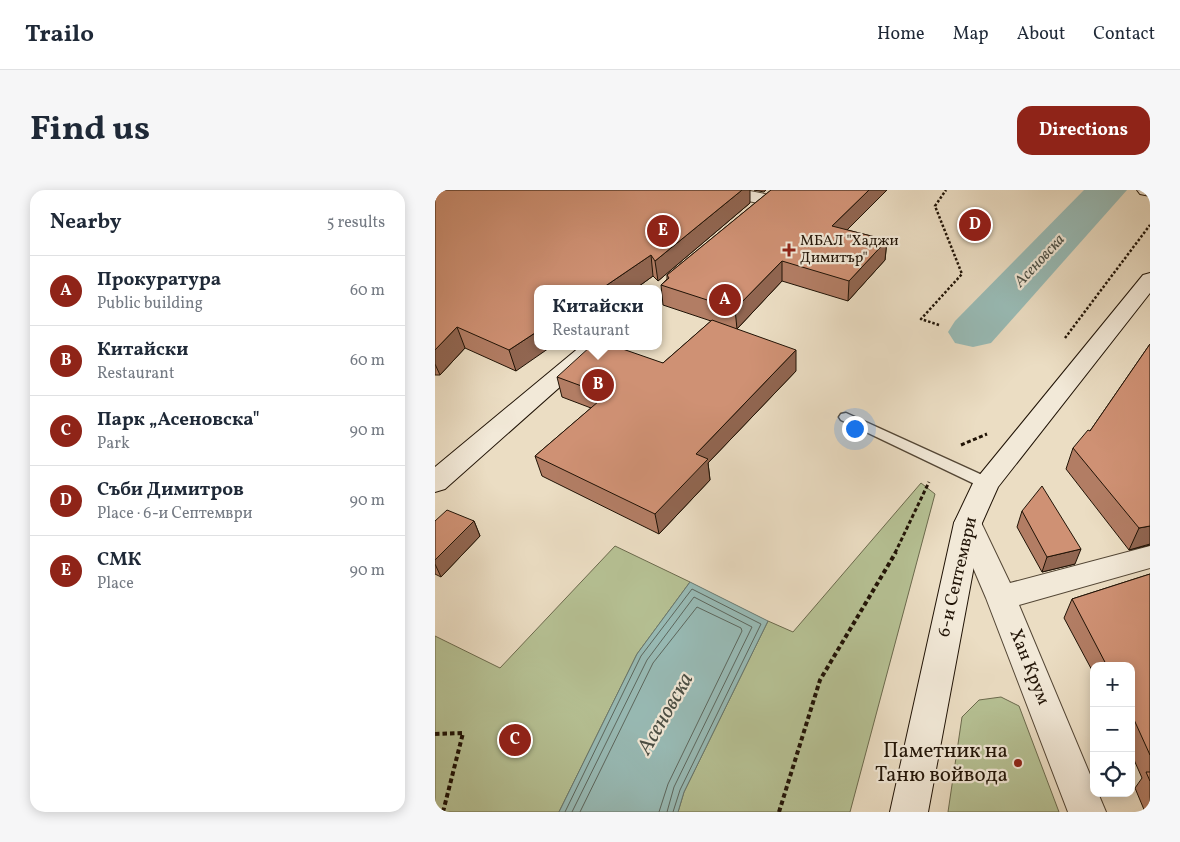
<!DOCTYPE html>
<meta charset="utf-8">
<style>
body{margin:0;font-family:Vollkorn,serif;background:#f6f6f7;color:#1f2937}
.controls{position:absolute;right:15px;bottom:15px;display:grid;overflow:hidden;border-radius:10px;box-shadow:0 2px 12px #0003}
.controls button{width:45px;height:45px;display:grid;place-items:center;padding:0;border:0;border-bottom:1px solid #e0e1e3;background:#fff;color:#1f2937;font:25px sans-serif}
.you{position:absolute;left:419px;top:238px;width:18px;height:18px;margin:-12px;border:4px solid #fff;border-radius:50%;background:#1a73e8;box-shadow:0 0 0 8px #1a73e833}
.badge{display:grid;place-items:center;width:32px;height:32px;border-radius:50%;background:#8f2418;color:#fff;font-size:16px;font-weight:700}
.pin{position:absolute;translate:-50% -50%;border:2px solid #fff;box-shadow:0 1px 5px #0006}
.popup{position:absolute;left:99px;top:95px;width:128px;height:65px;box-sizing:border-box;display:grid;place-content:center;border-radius:10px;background:#fff;filter:drop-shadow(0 1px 4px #0005);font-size:16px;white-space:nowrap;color:#747a83}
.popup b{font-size:19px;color:#1f2937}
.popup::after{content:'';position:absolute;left:50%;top:100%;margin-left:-10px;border:10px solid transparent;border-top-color:#fff}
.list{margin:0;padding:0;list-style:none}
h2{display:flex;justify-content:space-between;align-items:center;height:65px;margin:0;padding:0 20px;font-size:21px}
h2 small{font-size:16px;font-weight:400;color:#747a83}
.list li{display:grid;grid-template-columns:32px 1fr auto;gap:15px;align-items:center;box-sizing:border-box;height:70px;padding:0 20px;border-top:1px solid #e0e1e3}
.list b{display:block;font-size:19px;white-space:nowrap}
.list p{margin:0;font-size:16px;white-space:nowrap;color:#747a83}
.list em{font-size:16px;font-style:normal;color:#747a83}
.icon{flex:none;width:28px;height:28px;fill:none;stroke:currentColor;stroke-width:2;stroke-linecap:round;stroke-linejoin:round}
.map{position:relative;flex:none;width:715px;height:622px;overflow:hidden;border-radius:15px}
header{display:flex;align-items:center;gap:30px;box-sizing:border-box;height:70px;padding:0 25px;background:#fff;border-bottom:1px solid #e0e1e3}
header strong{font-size:24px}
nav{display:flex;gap:28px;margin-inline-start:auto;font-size:18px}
.intro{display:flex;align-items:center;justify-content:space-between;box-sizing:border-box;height:120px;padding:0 30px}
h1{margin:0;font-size:35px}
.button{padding:12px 22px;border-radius:15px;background:#8f2418;color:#fff;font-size:18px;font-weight:700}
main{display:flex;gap:30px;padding:0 30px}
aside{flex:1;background:#fff;border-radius:15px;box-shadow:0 2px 12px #0003}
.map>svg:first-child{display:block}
.green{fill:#b6c194;stroke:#6b6a4d}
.water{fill:#98bbb6;stroke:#687870}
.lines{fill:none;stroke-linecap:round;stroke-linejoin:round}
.shore{stroke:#5c675e;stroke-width:1}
.river{fill:#98bbb6;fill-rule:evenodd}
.lane-casing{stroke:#534635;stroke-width:3}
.street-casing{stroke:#534635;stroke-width:2}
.secondary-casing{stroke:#201306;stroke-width:2}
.path-far2{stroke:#201306;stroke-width:2.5;stroke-dasharray:2.5 2;stroke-linecap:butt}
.path-far1{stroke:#201306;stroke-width:3;stroke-dasharray:4 2.5;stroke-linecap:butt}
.path{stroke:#201306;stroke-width:4;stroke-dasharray:4.5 3;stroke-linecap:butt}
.lane{fill:#f2e9d8;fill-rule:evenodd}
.street{fill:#f2e9d8;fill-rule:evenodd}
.secondary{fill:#f2e9d8;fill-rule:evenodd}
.wall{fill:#b27d64;stroke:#201306}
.shaded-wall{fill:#916651;stroke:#201306}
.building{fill:#cf9174;stroke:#201306}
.poi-dot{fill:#8f2418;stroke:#f2e9d8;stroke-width:2}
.labels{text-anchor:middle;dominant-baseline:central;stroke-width:4.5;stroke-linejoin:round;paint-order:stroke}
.far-poi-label{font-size:15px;fill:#201306;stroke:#f2e9d8;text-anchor:start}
.far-water-label{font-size:16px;font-style:italic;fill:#4a4e44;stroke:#f2e9d8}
.street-label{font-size:18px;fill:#201306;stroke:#f2e9d8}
.near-poi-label{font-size:21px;fill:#201306;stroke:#f2e9d8;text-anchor:end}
.near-water-label{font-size:22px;font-style:italic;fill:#4a4e44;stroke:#f2e9d8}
</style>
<header>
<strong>Trailo</strong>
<nav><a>Home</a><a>Map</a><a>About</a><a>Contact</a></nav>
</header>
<div class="intro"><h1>Find us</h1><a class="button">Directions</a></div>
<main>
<aside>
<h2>Nearby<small>5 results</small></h2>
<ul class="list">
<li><span class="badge">A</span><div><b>Прокуратура</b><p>Public building</p></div><em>60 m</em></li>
<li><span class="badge">B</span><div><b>Китайски</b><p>Restaurant</p></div><em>60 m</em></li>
<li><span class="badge">C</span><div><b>Парк „Асеновска&quot;</b><p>Park</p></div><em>90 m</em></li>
<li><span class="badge">D</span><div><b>Съби Димитров</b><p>Place · 6-и Септември</p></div><em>90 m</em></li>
<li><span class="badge">E</span><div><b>СМК</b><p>Place</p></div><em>90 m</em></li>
</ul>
</aside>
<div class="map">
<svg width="715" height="622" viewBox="0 0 715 622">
<rect width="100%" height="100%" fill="#ebddc3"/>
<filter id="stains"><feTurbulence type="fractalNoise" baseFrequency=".004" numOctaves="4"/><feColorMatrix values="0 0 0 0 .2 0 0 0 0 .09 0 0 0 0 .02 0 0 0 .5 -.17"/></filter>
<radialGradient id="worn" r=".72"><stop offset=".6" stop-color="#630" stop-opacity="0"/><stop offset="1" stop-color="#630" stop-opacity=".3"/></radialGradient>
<path class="green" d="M486,293L500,304L415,622H243L249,602L333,431L358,442Z
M180,356L255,392L202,464L124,622H0V446L65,478Z
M566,507L584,516L624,622H513L527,527L544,510Z"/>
<path class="water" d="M255,392L333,431L249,602L243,622H124L202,464Z"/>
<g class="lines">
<path class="shore" d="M130,622L206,466L257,399L326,434L245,600L238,622
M137,622L212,470L259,407L317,437L239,597L232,622
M145,622L218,473L262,417L306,438L307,441L233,594L224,622"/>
<path class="river" d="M649,0H692L556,153L538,157L520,153L513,142L520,131Z"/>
<g class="lane-casing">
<path id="lane" d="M411,223L556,289L558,293L556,297L551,298L546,297L406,230L404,227L406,224Z"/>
</g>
<g class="street-casing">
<path id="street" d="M272,0H310L340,6L343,10L340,14L334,15L275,4Z
M533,322L543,326L575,393L715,356V378L584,415L659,594V603H663L671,622H633L551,408L519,333L523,326Z"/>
</g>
<g class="secondary-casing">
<path id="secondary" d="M702,0H715V6L705,4Z
M715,83V103L563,297L547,333L493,622H455L519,333L538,293L708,85Z
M146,156H171L10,299L0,302V277Z"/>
</g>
<path class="path-far2" d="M504,135L486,129L527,84L500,16L511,0
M630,148L715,35"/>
<path class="path-far1" d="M526,255L552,244
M460,363L494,292"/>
<path class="path" d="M0,544L28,543L8,622
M344,622L385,490L461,362"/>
<use href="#lane" class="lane"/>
<use href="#street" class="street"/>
<use href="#secondary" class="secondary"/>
</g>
<path class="wall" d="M0,0L315,13L223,91L218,86L200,99H103L81,181L30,158L5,185H0Z
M319,0H331L329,2Z
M336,0H452L412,40L452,50L450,70L413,111L347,91L302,139L361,181L273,273L275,290L224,344L107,286L100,266L156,218L127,207L122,187L228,173L276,131L228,115L226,95L232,89V85Z
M715,154V355L694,360L631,279L638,258L655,241Z
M587,321L640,374L607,382L582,337Z
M0,331H39L45,346L6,387L0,384Z
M715,384V622H710L700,598L707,588L696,563V476H659V484L629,428L637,409Z"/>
<path class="shaded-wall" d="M307,0H315V13L223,91L220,71Z
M434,0H452L397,55V36Z
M452,50L450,70L413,111L414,91Z
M216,65L218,86L200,99H166Z
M347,71V91L302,139L300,119Z
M22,137L30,158L5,185L0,174V160Z
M103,141V156H117L81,181L74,160Z
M361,160V181L273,273L275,290L224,344L220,324L261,264Z
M39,331L45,346L6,387L0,374V370Z
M715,336V354L694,360L704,338Z
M646,359L640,374L607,382L612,367Z"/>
<path class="building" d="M0,0H307L220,71L216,65L166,99H103V141L74,160L22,137L0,160Z
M336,0H434L397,36L452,50L414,91L347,71L300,119L226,95L234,88L232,85Z
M277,130L361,160L261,264L273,269L220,324L100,266L171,205L122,187L156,156H179L228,173Z
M715,154V336L704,338L638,258L653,240L655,241Z
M607,296L646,359L612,367L587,321Z
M12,320L39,331L0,370V331Z
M715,384V565L696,523V476H672L637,409Z
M711,582H715V591Z"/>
<g class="poi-dot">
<path d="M351.5 52.5h5v5h5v5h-5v5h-5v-5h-5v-5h5z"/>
<circle cx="583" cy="573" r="5"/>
</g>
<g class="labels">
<g class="far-poi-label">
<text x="365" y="51">МБАЛ "Хаджи<tspan x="365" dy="17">Димитър"</tspan></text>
</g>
<g class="far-water-label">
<text transform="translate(605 71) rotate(-47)">Асеновска</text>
</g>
<g class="street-label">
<text transform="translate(523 387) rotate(-77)">6-и Септември</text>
<text transform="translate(594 477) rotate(68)">Хан Крум</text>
</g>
<g class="near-poi-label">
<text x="573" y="561">Паметник на<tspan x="573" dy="24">Таню войвода</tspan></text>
</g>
<g class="near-water-label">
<text transform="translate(231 524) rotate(-60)">Асеновска</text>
</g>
</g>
<rect width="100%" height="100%" filter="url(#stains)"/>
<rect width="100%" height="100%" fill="url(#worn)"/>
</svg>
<div class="controls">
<button>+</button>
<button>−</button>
<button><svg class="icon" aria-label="locate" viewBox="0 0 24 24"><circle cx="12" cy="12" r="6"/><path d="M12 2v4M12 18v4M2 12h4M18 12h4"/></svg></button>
</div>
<div class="you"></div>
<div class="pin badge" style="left:290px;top:110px">A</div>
<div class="pin badge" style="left:163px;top:195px">B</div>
<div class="popup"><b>Китайски</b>Restaurant</div>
<div class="pin badge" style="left:80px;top:550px">C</div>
<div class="pin badge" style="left:540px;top:35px">D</div>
<div class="pin badge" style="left:228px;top:41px">E</div>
</div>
</main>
